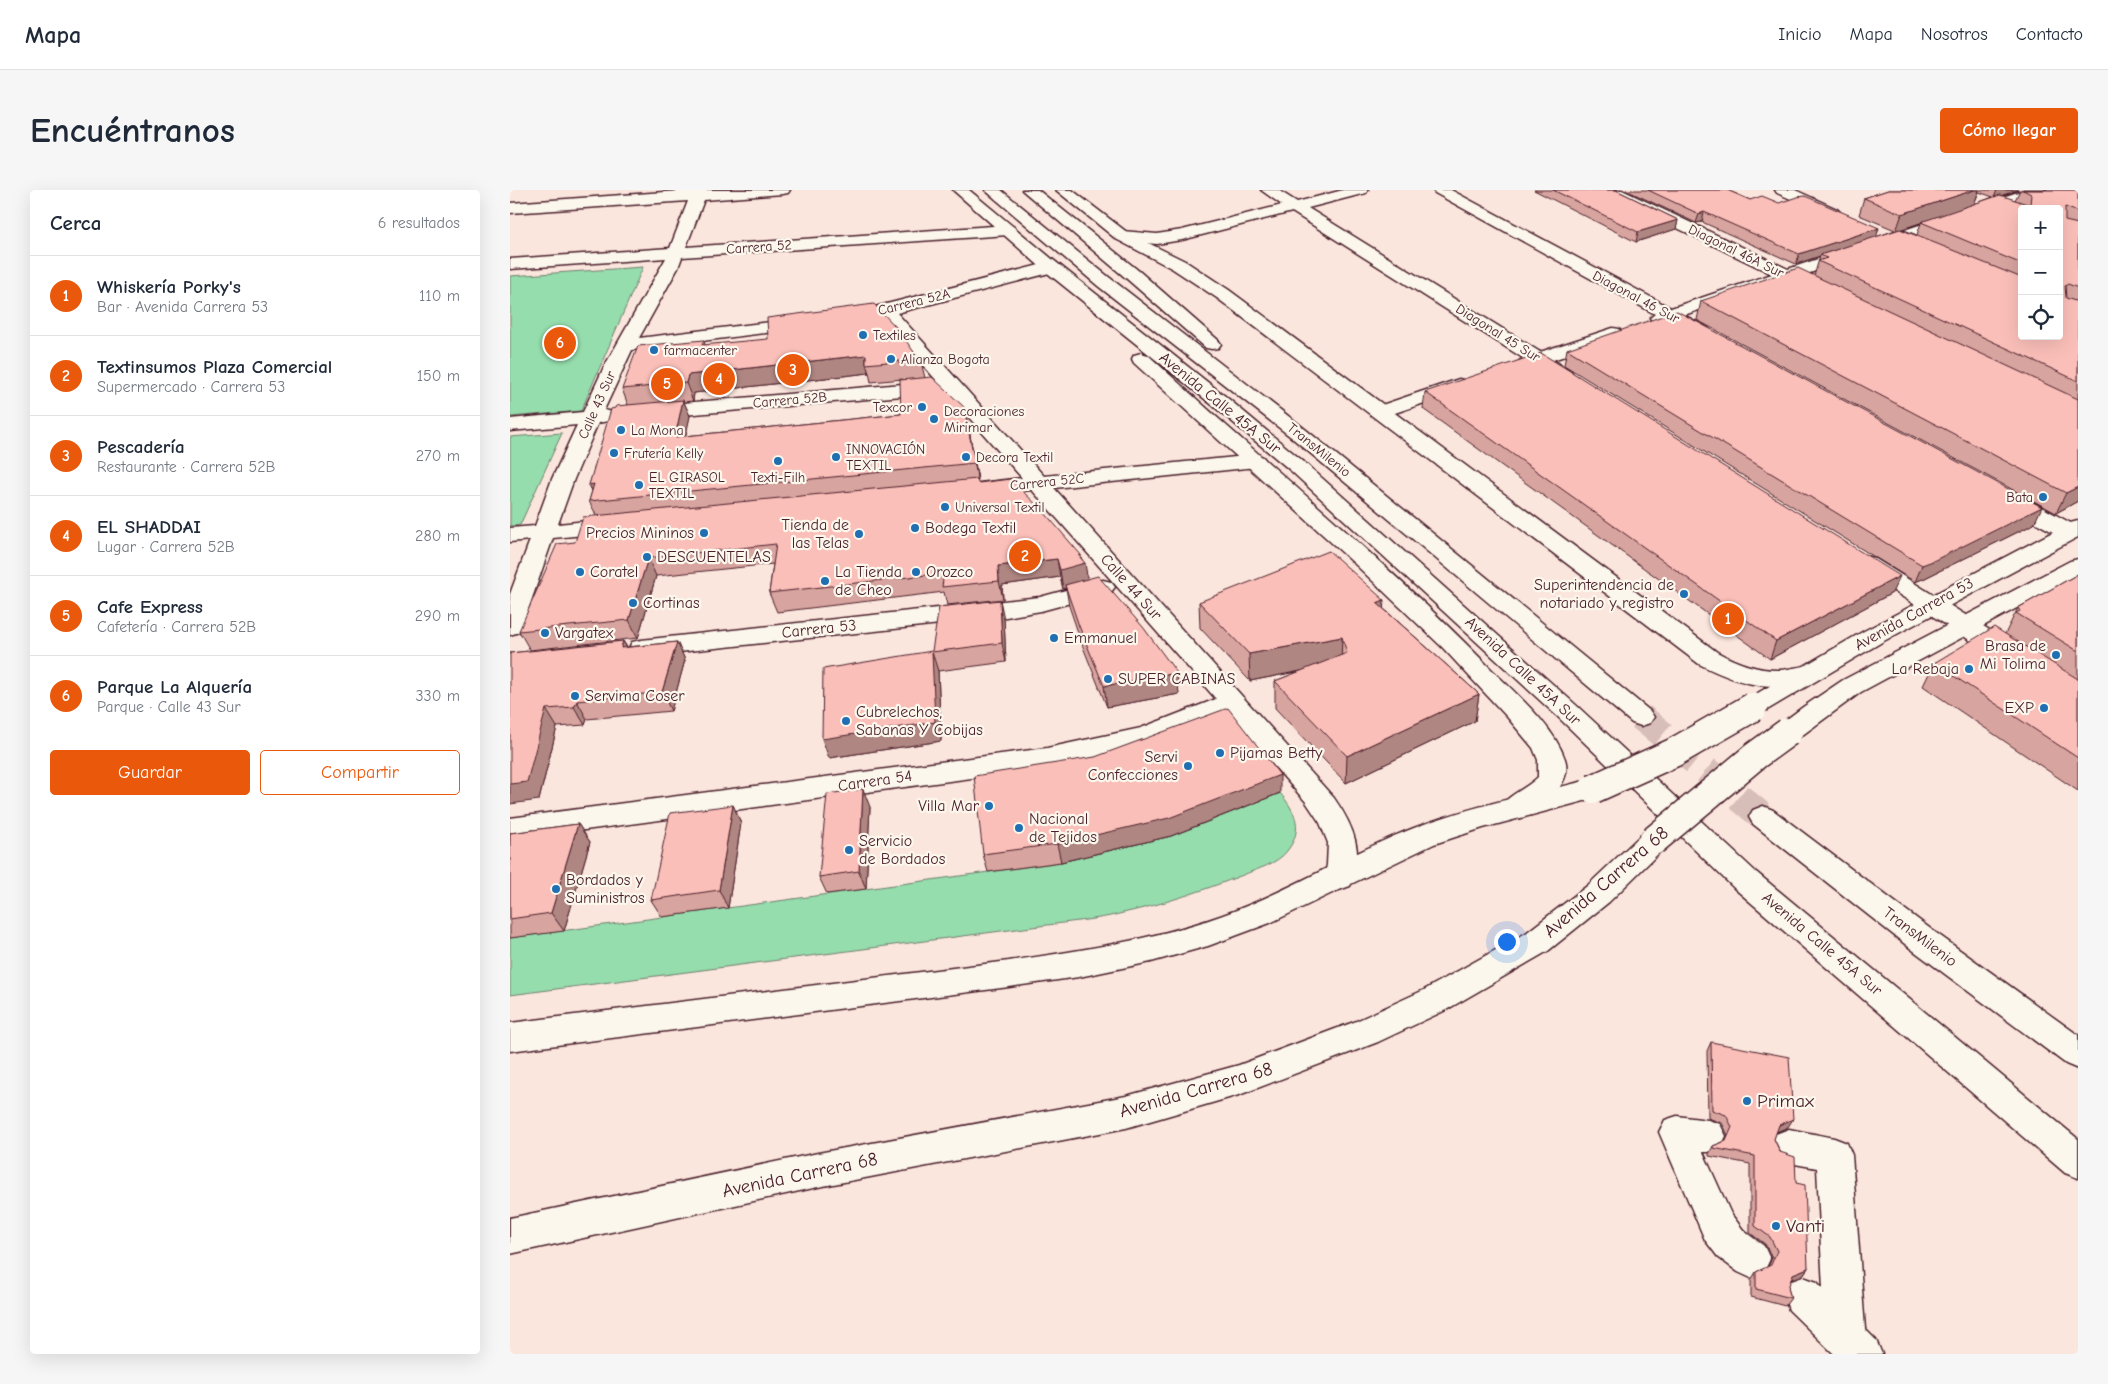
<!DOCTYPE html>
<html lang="es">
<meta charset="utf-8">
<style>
body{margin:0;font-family:"Comic Neue",sans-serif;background:#f6f6f7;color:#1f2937}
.controls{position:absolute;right:15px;top:15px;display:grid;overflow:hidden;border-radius:5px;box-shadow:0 5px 20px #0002}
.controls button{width:45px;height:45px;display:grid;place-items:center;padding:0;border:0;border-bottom:1px solid #e0e1e3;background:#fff;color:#1f2937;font:25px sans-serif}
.you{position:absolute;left:996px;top:751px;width:18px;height:18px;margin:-12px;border:4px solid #fff;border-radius:50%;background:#1a73e8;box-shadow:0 0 0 8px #1a73e833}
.badge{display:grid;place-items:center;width:32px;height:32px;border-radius:50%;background:#ea580c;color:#fff;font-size:16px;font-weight:700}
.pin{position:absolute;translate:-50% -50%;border:2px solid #fff;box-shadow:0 1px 5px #0006}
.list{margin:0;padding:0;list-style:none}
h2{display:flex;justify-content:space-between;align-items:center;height:65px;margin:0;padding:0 20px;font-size:21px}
h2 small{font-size:16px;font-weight:400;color:#747a83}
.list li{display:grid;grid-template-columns:32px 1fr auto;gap:15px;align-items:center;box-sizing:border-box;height:80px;padding:0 20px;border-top:1px solid #e0e1e3}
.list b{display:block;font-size:19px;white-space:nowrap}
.list p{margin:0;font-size:16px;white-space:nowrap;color:#747a83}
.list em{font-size:16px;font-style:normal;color:#747a83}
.actions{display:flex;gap:10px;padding:15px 20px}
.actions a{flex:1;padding:11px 0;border:1px solid #ea580c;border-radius:5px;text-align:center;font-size:18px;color:#ea580c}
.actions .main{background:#ea580c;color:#fff}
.icon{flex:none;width:28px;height:28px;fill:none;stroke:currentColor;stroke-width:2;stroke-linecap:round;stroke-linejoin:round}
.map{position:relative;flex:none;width:1568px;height:1164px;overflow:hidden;border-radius:5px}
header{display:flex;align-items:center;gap:30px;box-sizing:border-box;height:70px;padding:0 25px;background:#fff;border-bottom:1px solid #e0e1e3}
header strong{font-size:24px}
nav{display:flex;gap:28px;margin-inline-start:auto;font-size:18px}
.intro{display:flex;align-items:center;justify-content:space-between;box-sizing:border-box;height:120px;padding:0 30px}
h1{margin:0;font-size:35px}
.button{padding:12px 22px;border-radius:5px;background:#ea580c;color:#fff;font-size:18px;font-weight:700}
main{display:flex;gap:30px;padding:0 30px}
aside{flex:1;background:#fff;border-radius:5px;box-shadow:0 5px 20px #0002}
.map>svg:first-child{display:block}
.green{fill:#95ddad;stroke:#707e6c}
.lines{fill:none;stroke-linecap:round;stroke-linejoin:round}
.minor-tunnel{stroke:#d8beb9;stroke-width:28;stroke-dasharray:28 14;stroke-linecap:butt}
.minor-casing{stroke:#4a1f2b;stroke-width:3}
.major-casing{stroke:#4a1f2b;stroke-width:3}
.highway-casing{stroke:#4a1f2b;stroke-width:3}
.minor{fill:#fbf7ec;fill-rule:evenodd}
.major{fill:#fbf7ec;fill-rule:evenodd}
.highway{fill:#fbf7ec;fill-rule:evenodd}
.major-bridge-casing{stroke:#4a1f2b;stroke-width:31;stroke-linecap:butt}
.major-bridge{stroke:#fbf7ec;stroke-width:28}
.wall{fill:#d8a49f;stroke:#4a1f2b;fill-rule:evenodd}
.shaded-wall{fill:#b08682;stroke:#4a1f2b}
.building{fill:#fbbfb9;stroke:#4a1f2b}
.poi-dot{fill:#1f6fb2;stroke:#fbf7ec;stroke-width:2}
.labels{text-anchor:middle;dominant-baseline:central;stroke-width:4.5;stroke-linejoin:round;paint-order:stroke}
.far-street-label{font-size:14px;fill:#4a1f2b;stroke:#fbf7ec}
.far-poi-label{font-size:14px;fill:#4a1f2b;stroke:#fbf7ec;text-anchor:start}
.street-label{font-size:16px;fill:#4a1f2b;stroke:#fbf7ec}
.poi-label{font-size:16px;fill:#4a1f2b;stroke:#fbf7ec;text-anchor:start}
.near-street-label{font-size:19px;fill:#4a1f2b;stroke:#fbf7ec}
.near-poi-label{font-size:19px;fill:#4a1f2b;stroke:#fbf7ec;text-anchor:start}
</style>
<header>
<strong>Mapa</strong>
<nav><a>Inicio</a><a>Mapa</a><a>Nosotros</a><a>Contacto</a></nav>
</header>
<div class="intro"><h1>Encuéntranos</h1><a class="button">Cómo llegar</a></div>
<main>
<aside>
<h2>Cerca<small>6 resultados</small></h2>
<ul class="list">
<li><span class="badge">1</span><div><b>Whiskería Porky's</b><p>Bar · Avenida Carrera 53</p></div><em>110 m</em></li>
<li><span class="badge">2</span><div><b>Textinsumos Plaza Comercial</b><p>Supermercado · Carrera 53</p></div><em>150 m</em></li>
<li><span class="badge">3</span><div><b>Pescadería</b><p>Restaurante · Carrera 52B</p></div><em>270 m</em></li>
<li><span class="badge">4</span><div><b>EL SHADDAI</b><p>Lugar · Carrera 52B</p></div><em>280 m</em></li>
<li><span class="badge">5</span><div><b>Cafe Express</b><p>Cafetería · Carrera 52B</p></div><em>290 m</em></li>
<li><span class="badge">6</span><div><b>Parque La Alquería</b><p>Parque · Calle 43 Sur</p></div><em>330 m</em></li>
</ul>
<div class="actions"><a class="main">Guardar</a><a>Compartir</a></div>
</aside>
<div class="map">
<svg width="1568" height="1164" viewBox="0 0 1568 1164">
<rect width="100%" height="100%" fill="#fbe6dd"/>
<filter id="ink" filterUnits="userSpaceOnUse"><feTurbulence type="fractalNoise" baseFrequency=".02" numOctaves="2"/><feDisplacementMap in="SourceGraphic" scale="10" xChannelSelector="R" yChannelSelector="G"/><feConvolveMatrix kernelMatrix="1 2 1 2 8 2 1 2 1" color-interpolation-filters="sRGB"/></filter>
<g filter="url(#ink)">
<path class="green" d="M133,77L71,221L0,227V86Z
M52,243L10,335L0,336V247Z
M770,603C786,622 794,639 777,661C767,674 747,679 733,685C694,700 654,714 613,723C591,729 567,731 545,734L0,805V748L551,672L661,646Z"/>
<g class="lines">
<path class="minor-tunnel" d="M1131,527L1253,627"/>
<g class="minor-casing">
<path id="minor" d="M183,0H280L278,3L273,4L194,10L176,57L498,35L504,37L506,40L504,43L498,45L172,67L168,78L129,148L294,128L300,129L303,133L300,137L294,138L122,160L94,220L103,222L106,226L103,230L88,233L64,289L48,334L105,328L113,330L116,335L113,340L105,342L43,348L12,437L9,442L0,445V404L20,350L0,352V338L25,336L42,289L67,235L0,241V229L73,222L94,177L156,68L0,79V69L160,58L178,11L0,23V13Z
M475,0H491L600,88L795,239L1140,521L1144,527L1140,533L1131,536L1122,533L781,247L588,96Z
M512,0H528L629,81L708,150L711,154L708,158L702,159L696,158L617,89Z
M751,0H768L787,12L833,0H858L856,3L798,18L1030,162L1103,138L1109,139L1112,143L1109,147L1043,170L1061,181L1063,185L1061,189C1047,192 1037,183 1026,176L1016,179L1009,177L1007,173L1013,168L782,22L672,50L647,54L612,51L606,49L604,46L606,43L612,41L647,44L672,40L772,15Z
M923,0H941L1161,118L1262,84L1095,3L1093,0H1112L1278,79L1514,0H1536L1534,3L1291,86L1293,89L1291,93L1285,94L1276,91L1174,125L1198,138L1201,142L1198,146L1192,147L1158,131L1149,133L1143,132L1140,128L1145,124L925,3Z
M1265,0H1285L1327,19L1330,22L1327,25H1317L1267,3Z
M541,72L547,73L549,77L547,81L387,123L534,286L746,265L753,267L756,271L753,275L746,277L544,298L824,608C843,635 856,664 840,696L829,700L818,696L814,688L817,675L818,653L810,633L796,612L718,524L645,553L537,578L0,650V628L537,558L631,538L706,509L522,300L469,305L461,304L458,299L461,294L512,288L435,200L427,203L138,228L131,226L128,222L131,218L138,216L427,191L371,127L359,129L353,128L350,124L353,120Z
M949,189L956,191L959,195L956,199L870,228L863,226L860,222L863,218Z
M1496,301L1504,302L1568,337V347L1560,349L1552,347L1488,312L1485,307L1488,302Z
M1356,366L1364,368L1510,459L1513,465L1510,471L1501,473L1492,471L1348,378L1345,373L1348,368Z
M593,390L601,392L605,397L601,402L531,421L496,427L131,466L122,464L119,458L122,452L131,450L530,407Z
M1253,616L1263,620L1422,740L1568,845V879L1556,874L1400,758L1243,634L1239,627L1243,620Z
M1167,926L1198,930L1210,934L1216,946L1210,958L1198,962H1193L1221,1024L1234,1041L1254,1056L1260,1069L1254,1082L1241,1088L1228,1082L1208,1067L1195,1050L1149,942L1155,930Z
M1279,939L1324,948L1337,953L1342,965L1355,1139L1366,1150L1372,1164H1324L1279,1120L1274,1106L1279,1092L1293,1087L1307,1092L1313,1099L1307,978L1279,973L1266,968L1261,956L1266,944Z"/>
</g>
<g class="major-casing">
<path id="major" d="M1568,331V347L1372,452L1252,523L1243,526L1234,523L1230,517L1234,511L1354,441L1560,333Z
M1568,369V385L1351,502L1287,549L1278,551L1269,549L1265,542L1269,535L1293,517L1333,490L1560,371Z
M1083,589L1093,592L1097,599L1093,606L973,638L924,654L760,733L698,756L641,772L569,787L499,797L0,861V833L499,771C580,759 663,747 739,715C794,692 847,660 904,638C961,616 1023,604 1083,589Z
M1143,640L1153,643L1157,651L1153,659L1099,712L1038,761L936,820L868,852L729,905L616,938L308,997L0,1064V1028L308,963L616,906L729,875L844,832L914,800L1016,743L1077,696L1133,643Z"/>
</g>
<g class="highway-casing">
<path id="highway" d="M443,0H459L547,73L715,206L794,272L1066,515L1246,682L1568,949V988L1555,983L1224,698L1048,527L780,280L701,214L535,81Z
M546,0H562L618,43L675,71L719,100L1207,462C1227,473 1248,481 1271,480C1284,479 1294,474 1306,477L1310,483L1306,489C1260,503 1231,495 1189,474L707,108L663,79L606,49Z
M631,163L638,165C752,270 873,368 981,479C1005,503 1044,536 1055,569C1061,586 1047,604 1034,614C1021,623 1009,631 993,626L989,619C997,605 1016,599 1028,587V570L1023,558L998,528L933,458L846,375L624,173L622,169L624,165Z"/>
</g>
<use href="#minor" class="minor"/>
<use href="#major" class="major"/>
<use href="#highway" class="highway"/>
<g class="major-bridge-casing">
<path id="major-bridge" d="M1083,599L1163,563L1243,517
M1143,651L1245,566L1278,542"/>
</g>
<use href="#major-bridge" class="major-bridge"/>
</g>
<path class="wall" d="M1024,0H1106L1168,30L1166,39L1126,52Z
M1116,0H1217L1240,10L1366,47L1385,40L1349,25L1354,8L1378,0H1508L1491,6L1505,10L1510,0H1568V311L1546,323L1187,130L1191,111L1304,86L1310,66L1286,74L1192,32L1186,33ZM1469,2L1483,7L1464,14ZM1512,19H1549L1512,146ZM1411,33L1407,45L1392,39Z
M194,150L195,155L411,172L415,188L458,234L468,293L572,369L578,389L669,504L597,517L573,457L559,416L556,398L553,399L550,387L492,395L493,409L437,415L434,402L267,422L259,403L263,374L146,386L128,448L20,460L9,441L65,352L86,325L79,311L82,301L79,295L105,218L118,215L112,199ZM359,183L361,192L393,189L391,224L175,246L180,226L174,212L183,211L184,203Z
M1057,159L1524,334L1415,388L1405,392L1054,175Z
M915,202L1382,403L1260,469L913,219Z
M1568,384V601L1413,496L1424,473L1495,444L1508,418Z
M689,412L873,418L969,504L965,531L836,593L765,518V491L791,481L740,491L690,438Z
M494,429L496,472L428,481L431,551L319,568L422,461Z
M113,451L117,457L167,452L175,470L161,521L77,529L75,535L47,537L29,610L0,463Z
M770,603L661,646L551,672L478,682L473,664Z
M223,615L231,633L218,718L152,727L141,710Z
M360,617L356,699L317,704L309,687Z
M68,634L80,652L54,741L0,748V643Z
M1201,852L1278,937L1266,942L1264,949L1286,993L1298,1078L1293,1085L1280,1090L1278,1098L1281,1108L1275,1116L1241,1107V1090L1246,1082L1258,1077L1262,1068L1255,1054L1240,1043V974L1199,966V964L1203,956L1215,951L1218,945L1212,933L1198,928L1197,861Z"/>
<path class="shaded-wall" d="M1464,0H1469L1464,15L1386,41L1392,24Z
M1487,0H1508L1484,8Z
M1194,22L1192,32L1186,33L1189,24Z
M1168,30L1166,39L1126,52L1128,42Z
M1369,38L1366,48L1310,65V66L1286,74L1289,64Z
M356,165V174L359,183L184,203L183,211L176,193L178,185Z
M173,210L180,226L172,264L165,247Z
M454,217L458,234L468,290L465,273Z
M84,294L87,310L79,295Z
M1568,297V311L1546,323L1556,303Z
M1532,317L1524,334L1415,388L1405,392L1412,375Z
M571,365L572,374L575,373L578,392L555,395L556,398L553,399L550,380L569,366Z
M138,368L146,386L128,448L119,430Z
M547,369L550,387L492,395L493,409L489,391L488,376Z
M1390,386L1382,403L1260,469L1266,451Z
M490,410L494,429L496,472L492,453Z
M874,410L872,436L867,413Z
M832,447L831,473L740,491L739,464Z
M113,451L123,469L111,458Z
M167,452L175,470L161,521L152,502Z
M422,462L428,481L431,551L319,568L312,549Z
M667,483L669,504L597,517L594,496Z
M969,504L965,531L836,593L837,566Z
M67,511L77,529L75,535L64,517Z
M36,519L47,537L29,610L0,614V594Z
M770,585V603L661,646L551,672L547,654Z
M353,599L360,617L356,699L349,681Z
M223,615L231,633L218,718L209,700Z
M68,634L80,652L54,741L41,723Z
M1283,929L1278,937L1264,943L1269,935Z
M1298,1078L1293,1085L1277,1091L1283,1084Z"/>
<path class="building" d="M1043,0H1106L1168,30L1128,42Z
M1138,0H1217L1240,10L1252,6L1269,13L1287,7L1295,6L1369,38L1289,64L1194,22L1189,24Z
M1378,0H1464L1392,24L1354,8Z
M1513,0H1568V22L1555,17V31L1568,34V98L1558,94L1555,96L1556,108L1568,112V191L1308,71L1317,68L1310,65L1390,39L1512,88V146H1549V19H1512V74L1411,32L1490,5L1520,15L1521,4Z
M1288,78L1568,209V297L1556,303L1191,111Z
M364,114L387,138L411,172L389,174V171L356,174V165L178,185L176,193L112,199L128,156L194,150L192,155L258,149L257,128Z
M1167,121L1532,317L1423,371L1412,375L1057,159Z
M1031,163L1390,386L1266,451L915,202Z
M422,187L454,217L465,273L79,311L84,294L79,295L101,219L105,218L106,216L173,210L165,247L391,224L390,190Z
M467,289L468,293L500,289L534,322L571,365L569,366L575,373L550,380L547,369L488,376L489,391L432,397L434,383L259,403L266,354L138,368L119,430L9,441L47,354L65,352L73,327Z
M819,361L874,410L867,413L969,504L837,566L765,491L837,463L832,447L739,464L689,412Z
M1568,384V461L1506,423L1510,421L1508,418Z
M588,386L633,437L667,483L594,496L569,436L555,395Z
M490,410L492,453L422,462L425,532L312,549L313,479L422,461L429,417Z
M1484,437L1568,489V568L1424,473Z
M113,451L111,458L167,452L152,502L67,511L64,517L36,519L17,592L0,594V463Z
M718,518L770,585L659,628L547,654L473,664L464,586L585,567Z
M353,599L349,681L309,687L317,604Z
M223,615L209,700L141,710L160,623Z
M68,634L41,723L0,729V643Z
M1201,852L1279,867L1283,929L1269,935L1264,949L1270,962L1285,967L1286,993L1295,995L1298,1078L1283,1084L1278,1098L1281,1108L1246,1099V1082L1261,1075L1267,1061L1260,1047L1245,1036V966L1203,958V956L1216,951L1222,937L1216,925L1202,920Z"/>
</g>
<g class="poi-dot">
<circle cx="353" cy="145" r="5"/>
<circle cx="144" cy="160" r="5"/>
<circle cx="381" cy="169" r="5"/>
<circle cx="412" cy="217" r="5"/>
<circle cx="424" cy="229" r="5"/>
<circle cx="111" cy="240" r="5"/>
<circle cx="104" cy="263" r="5"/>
<circle cx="326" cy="267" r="5"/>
<circle cx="456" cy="267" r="5"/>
<circle cx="268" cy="271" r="5"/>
<circle cx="129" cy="295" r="5"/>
<circle cx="1533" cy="307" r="5"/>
<circle cx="435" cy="317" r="5"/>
<circle cx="405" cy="338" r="5"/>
<circle cx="194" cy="343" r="5"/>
<circle cx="349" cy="344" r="5"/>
<circle cx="137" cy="367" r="5"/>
<circle cx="70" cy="382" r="5"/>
<circle cx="406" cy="382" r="5"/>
<circle cx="315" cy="391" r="5"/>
<circle cx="1174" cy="404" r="5"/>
<circle cx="123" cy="413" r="5"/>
<circle cx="35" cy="443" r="5"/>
<circle cx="544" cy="448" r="5"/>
<circle cx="1546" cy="465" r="5"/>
<circle cx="1459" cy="479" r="5"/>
<circle cx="598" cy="489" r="5"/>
<circle cx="65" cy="506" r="5"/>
<circle cx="1534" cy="518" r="5"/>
<circle cx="336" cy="531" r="5"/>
<circle cx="710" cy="563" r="5"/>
<circle cx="678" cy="576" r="5"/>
<circle cx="479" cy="616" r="5"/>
<circle cx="509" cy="638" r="5"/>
<circle cx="339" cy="660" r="5"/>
<circle cx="46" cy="699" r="5"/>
<circle cx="1237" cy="911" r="5"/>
<circle cx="1266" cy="1036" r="5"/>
</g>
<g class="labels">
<g class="far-street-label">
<text transform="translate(249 57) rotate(-4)">Carrera 52</text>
<text transform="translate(1226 61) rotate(26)">Diagonal 46A Sur</text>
<text transform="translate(1126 107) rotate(28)">Diagonal 46 Sur</text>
<text transform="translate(404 112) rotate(-14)">Carrera 52A</text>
<text transform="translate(988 143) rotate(32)">Diagonal 45 Sur</text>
<text transform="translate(280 210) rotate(-5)">Carrera 52B</text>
<text transform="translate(87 215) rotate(-66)">Calle 43 Sur</text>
<text transform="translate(809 260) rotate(39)">TransMilenio</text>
<text transform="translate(537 292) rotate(-6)">Carrera 52C</text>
</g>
<g class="far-poi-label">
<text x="363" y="145">Textiles</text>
<text x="154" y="160">farmacenter</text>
<text x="391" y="169">Alianza Bogota</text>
<text x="402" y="217" text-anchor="end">Texcor</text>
<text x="434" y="221">Decoraciones<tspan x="434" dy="16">Mirimar</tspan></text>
<text x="121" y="240">La Mona</text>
<text x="336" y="259">INNOVACIÓN<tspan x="336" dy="16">TEXTIL</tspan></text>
<text x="114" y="263">Frutería Kelly</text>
<text x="466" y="267">Decora Textil</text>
<text x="139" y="287">EL GIRASOL<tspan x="139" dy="16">TEXTIL</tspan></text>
<text x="268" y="287" text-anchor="middle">Texti-Filh</text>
<text x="1523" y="307" text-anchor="end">Bata</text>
<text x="445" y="317">Universal Textil</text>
</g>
<g class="street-label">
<text transform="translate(710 213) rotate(39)">Avenida Calle 45A Sur</text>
<text transform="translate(621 397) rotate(48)">Calle 44 Sur</text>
<text transform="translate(1404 424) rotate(-29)">Avenida Carrera 53</text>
<text transform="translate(309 439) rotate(-6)">Carrera 53</text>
<text transform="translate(1013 481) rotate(43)">Avenida Calle 45A Sur</text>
<text transform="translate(365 591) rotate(-8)">Carrera 54</text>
<text transform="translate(1410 747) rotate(37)">TransMilenio</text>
<text transform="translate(1312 754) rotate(40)">Avenida Calle 45A Sur</text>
</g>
<g class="poi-label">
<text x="339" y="335" text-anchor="end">Tienda de<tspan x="339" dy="18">las Telas</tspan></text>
<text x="415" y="338">Bodega Textil</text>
<text x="184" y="343" text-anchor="end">Precios Mininos</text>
<text x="147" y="367">DESCUENTELAS</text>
<text x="80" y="382">Coratel</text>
<text x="325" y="382">La Tienda<tspan x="325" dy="18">de Cheo</tspan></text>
<text x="416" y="382">Orozco</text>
<text x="1164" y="395" text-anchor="end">Superintendencia de<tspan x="1164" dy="18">notariado y registro</tspan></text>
<text x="133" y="413">Cortinas</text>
<text x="45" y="443">Vargatex</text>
<text x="554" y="448">Emmanuel</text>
<text x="1536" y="456" text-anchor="end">Brasa de<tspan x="1536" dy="18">Mi Tolima</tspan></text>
<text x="1449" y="479" text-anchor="end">La Rebaja</text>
<text x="608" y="489">SUPER CABINAS</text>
<text x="75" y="506">Servima Coser</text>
<text x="1524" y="518" text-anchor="end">EXP</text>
<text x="346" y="522">Cubrelechos,<tspan x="346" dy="18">Sabanas Y Cobijas</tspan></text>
<text x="720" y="563">Pijamas Betty</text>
<text x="668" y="567" text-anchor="end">Servi<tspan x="668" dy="18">Confecciones</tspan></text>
<text x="469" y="616" text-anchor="end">Villa Mar</text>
<text x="519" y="629">Nacional<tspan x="519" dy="18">de Tejidos</tspan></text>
<text x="349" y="651">Servicio<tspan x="349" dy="18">de Bordados</tspan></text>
<text x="56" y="690">Bordados y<tspan x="56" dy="18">Suministros</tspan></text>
</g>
<g class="near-street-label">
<text transform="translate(1096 692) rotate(-41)">Avenida Carrera 68</text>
<text transform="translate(686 900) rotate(-16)">Avenida Carrera 68</text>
<text transform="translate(290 985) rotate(-12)">Avenida Carrera 68</text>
</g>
<g class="near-poi-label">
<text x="1247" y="911">Primax</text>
<text x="1276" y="1036">Vanti</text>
</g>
</g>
</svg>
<div class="controls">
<button>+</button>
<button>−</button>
<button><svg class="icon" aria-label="locate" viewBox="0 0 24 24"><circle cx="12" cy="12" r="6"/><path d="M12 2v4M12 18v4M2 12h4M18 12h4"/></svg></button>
</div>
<div class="you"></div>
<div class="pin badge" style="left:1218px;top:429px">1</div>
<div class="pin badge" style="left:515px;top:366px">2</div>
<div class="pin badge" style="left:283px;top:180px">3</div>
<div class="pin badge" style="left:209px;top:189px">4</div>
<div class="pin badge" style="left:157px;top:194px">5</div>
<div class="pin badge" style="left:50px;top:153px">6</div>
</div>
</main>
